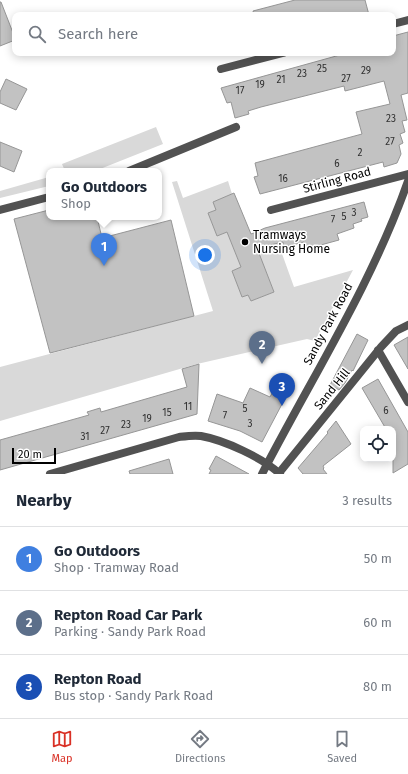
<!DOCTYPE html>
<meta charset="utf-8">
<style>
body{margin:0;font-family:"Fira Sans",sans-serif;background:#f6f6f7;color:#1f2937}
.controls{position:absolute;right:12px;bottom:12px;display:grid;overflow:hidden;border-radius:8px;box-shadow:0 2px 10px #0003}
.controls button{width:36px;height:36px;display:grid;place-items:center;padding:0;border:0;border-bottom:1px solid #e0e1e3;background:#fff;color:#1f2937;font:20px sans-serif}
.scale{position:absolute;left:12px;bottom:10px;width:44px;box-sizing:border-box;padding-left:4px;border:2px solid #000;border-top:0;font-size:11px;line-height:14px;white-space:nowrap;color:#000;-webkit-text-stroke:3px #fff;paint-order:stroke}
.you{position:absolute;left:205px;top:255px;width:14px;height:14px;margin:-10px;border:3px solid #fff;border-radius:50%;background:#1a73e8;box-shadow:0 0 0 6px #1a73e833}
.badge{display:grid;place-items:center;width:26px;height:26px;border-radius:50%;background:#d93025;color:#fff;font-size:13px;font-weight:700}
.pin{position:absolute;translate:-50% -33px;filter:drop-shadow(0 1px 2px #0008)}
.pin::after{content:'';position:absolute;top:21px;width:14px;height:12px;background:inherit;clip-path:polygon(0 0,100% 0,50% 100%)}
.popup{position:absolute;left:46px;top:168px;width:116px;height:52px;box-sizing:border-box;display:grid;place-content:center;border-radius:8px;background:#fff;filter:drop-shadow(0 1px 3px #0005);font-size:13px;white-space:nowrap;color:#747a83}
.popup b{font-size:15px;color:#1f2937}
.popup::after{content:'';position:absolute;left:50%;top:100%;margin-left:-8px;border:8px solid transparent;border-top-color:#fff}
.list{margin:0;padding:0;list-style:none}
h2{display:flex;justify-content:space-between;align-items:center;height:52px;margin:0;padding:0 16px;font-size:17px}
h2 small{font-size:13px;font-weight:400;color:#747a83}
.list li{display:grid;grid-template-columns:26px 1fr auto;gap:12px;align-items:center;box-sizing:border-box;height:64px;padding:0 16px;border-top:1px solid #e0e1e3}
.list b{display:block;font-size:15px;white-space:nowrap}
.list p{margin:0;font-size:13px;white-space:nowrap;color:#747a83}
.list em{font-size:13px;font-style:normal;color:#747a83}
.icon{flex:none;width:22px;height:22px;fill:none;stroke:currentColor;stroke-width:2;stroke-linecap:round;stroke-linejoin:round}
.map{position:relative;flex:none;width:408px;height:474px;overflow:hidden}
.search{position:absolute;background:#fff;box-shadow:0 2px 10px #0003;left:12px;right:12px;top:12px;height:44px;display:flex;align-items:center;gap:10px;box-sizing:border-box;padding:0 14px;border-radius:8px;color:#747a83;font-size:15px}
.sheet{height:244px;background:#fff}
nav{display:flex;justify-content:space-around;align-items:center;box-sizing:border-box;height:56px;border-top:1px solid #e0e1e3;background:#fff;font-size:11px;color:#747a83}
nav a{display:grid;justify-items:center;gap:2px}
nav .on{color:#d93025}
.map>svg:first-child{display:block}
.green{fill:#d9d9d9}
.building{fill:#c2c2c2;stroke:#969696}
.lines{fill:none;stroke-linecap:round;stroke-linejoin:round}
.street{stroke:#525252;stroke-width:8}
.poi-dot{fill:#000;stroke:#fff;stroke-width:1.5}
.labels{text-anchor:middle;dominant-baseline:central;stroke-width:3;stroke-linejoin:round;paint-order:stroke}
.number-label{font-size:10px;fill:#303030}
.street-label{font-size:12px;fill:#000;stroke:#fff}
.poi-label{font-size:12px;fill:#000;stroke:#fff;text-anchor:start}
</style>
<div class="map">
<svg width="408" height="474" viewBox="0 0 408 474">
<rect width="100%" height="100%" fill="#fff"/>
<path class="green" d="M156,127L163,144L95,171H65L62,164Z
M49,177V186L0,198V191Z
M177,181L183,198L228,181L232,194L213,202L216,210L208,213L217,236L227,232L241,267L232,271L242,297L248,295L251,301L274,292L257,250L261,248L254,232L272,226L294,287L353,270L315,341L307,339L197,364L0,421V367L213,311L172,182Z"/>
<path class="building" d="M295,0H365L369,15H254L253,11Z
M0,2H1L15,38V40L0,46Z
M408,32V93L401,95L407,120L402,121L405,132L400,134L403,143L399,145L401,154L397,163L384,167L383,162L260,194L254,177L258,176L255,163L362,134L356,112L390,104L384,81L345,91L344,86L261,107L248,111L249,114L235,118L231,102L227,103L221,88L347,53H393V36Z
M6,79L27,89L16,110L0,103V92Z
M0,142L22,151L14,172L0,166Z
M234,193L251,234L265,228L364,202L368,217L361,219L362,221L353,224L354,228L337,234L339,240L306,249L304,242L284,247L283,242L257,248L274,292L251,301L248,295L242,297L232,271L241,267L227,232L217,236L208,213L216,210L213,202Z
M49,210V217H97L102,238L171,220L194,316L50,353L14,219Z
M357,334L368,340L353,371L352,370L345,383L339,390L330,385Z
M408,337V369L394,345Z
M199,364L197,414L0,470V440L89,415L87,412L100,408L101,412L187,387L182,369Z
M378,379L408,432V464L393,473V429H386L362,388Z
M277,384L291,387L262,442L240,431L208,421L217,394L243,403L250,388L270,397Z
M336,421L351,444L323,466L324,468L323,469L327,474H303L298,468L328,433L327,432Z
M216,456L249,474H209L211,470L209,469Z
M169,459L173,474H130L129,471Z"/>
<g class="lines">
<path class="street" d="M393,24L408,20
M221,69L283,53
M129,171L236,127
M0,210L49,197
M271,210L408,174
M378,350L408,402
M279,473L381,347L396,331L408,325
M50,474L179,437C187,436 194,435 201,436C224,440 263,458 280,474
M262,474C312,377 372,284 408,181"/>
</g>
<circle class="poi-dot" cx="245" cy="242" r="4"/>
<g class="labels">
<g class="number-label">
<text x="322" y="69">25</text>
<text x="366" y="71">29</text>
<text x="302" y="74">23</text>
<text x="346" y="79">27</text>
<text x="281" y="80">21</text>
<text x="260" y="85">19</text>
<text x="240" y="91">17</text>
<text x="391" y="119">23</text>
<text x="390" y="142">27</text>
<text x="360" y="153">2</text>
<text x="337" y="164">6</text>
<text x="283" y="179">16</text>
<text x="354" y="213">3</text>
<text x="344" y="217">5</text>
<text x="333" y="220">7</text>
<text x="188" y="407">11</text>
<text x="245" y="409">5</text>
<text x="386" y="411">6</text>
<text x="167" y="413">15</text>
<text x="225" y="416">7</text>
<text x="147" y="419">19</text>
<text x="250" y="424">3</text>
<text x="126" y="425">23</text>
<text x="105" y="431">27</text>
<text x="85" y="437">31</text>
</g>
<g class="street-label">
<text transform="translate(337 180) rotate(-15)">Stirling Road</text>
<text transform="translate(328 324) rotate(-62)">Sandy Park Road</text>
<text transform="translate(332 389) rotate(-51)">Sand Hill</text>
</g>
<g class="poi-label">
<text x="253" y="235">Tramways<tspan x="253" dy="14">Nursing Home</tspan></text>
</g>
</g>
</svg>
<div class="controls">
<button><svg class="icon" aria-label="locate" viewBox="0 0 24 24"><circle cx="12" cy="12" r="6"/><path d="M12 2v4M12 18v4M2 12h4M18 12h4"/></svg></button>
</div>
<div class="scale">20 m</div>
<div class="you"></div>
<div class="pin badge" style="left:104px;top:266px;background:#3f7fe0">1</div>
<div class="popup"><b>Go Outdoors</b>Shop</div>
<div class="pin badge" style="left:262px;top:364px;background:#5c6f8a">2</div>
<div class="pin badge" style="left:282px;top:406px;background:#1a4fb4">3</div>
<div class="search"><svg class="icon" aria-label="search" viewBox="0 0 24 24"><circle cx="10" cy="10" r="6"/><path d="M15 15l6 6"/></svg>Search here</div>
</div>
<section class="sheet">
<h2>Nearby<small>3 results</small></h2>
<ul class="list">
<li><span class="badge" style="background:#3f7fe0">1</span><div><b>Go Outdoors</b><p>Shop · Tramway Road</p></div><em>50 m</em></li>
<li><span class="badge" style="background:#5c6f8a">2</span><div><b>Repton Road Car Park</b><p>Parking · Sandy Park Road</p></div><em>60 m</em></li>
<li><span class="badge" style="background:#1a4fb4">3</span><div><b>Repton Road</b><p>Bus stop · Sandy Park Road</p></div><em>80 m</em></li>
</ul>
</section>
<nav>
<a class="on"><svg class="icon" aria-label="map" viewBox="0 0 24 24"><path d="M3 6l6-2 6 2 6-2v14l-6 2-6-2-6 2zM9 4v14M15 6v14"/></svg>Map</a>
<a><svg class="icon" aria-label="directions" viewBox="0 0 24 24"><path d="M12 3l9 9-9 9-9-9zM9 14v-3h6M13 9l2 2-2 2"/></svg>Directions</a>
<a><svg class="icon" aria-label="saved" viewBox="0 0 24 24"><path d="M7 4h10v16l-5-4-5 4z"/></svg>Saved</a>
</nav>
